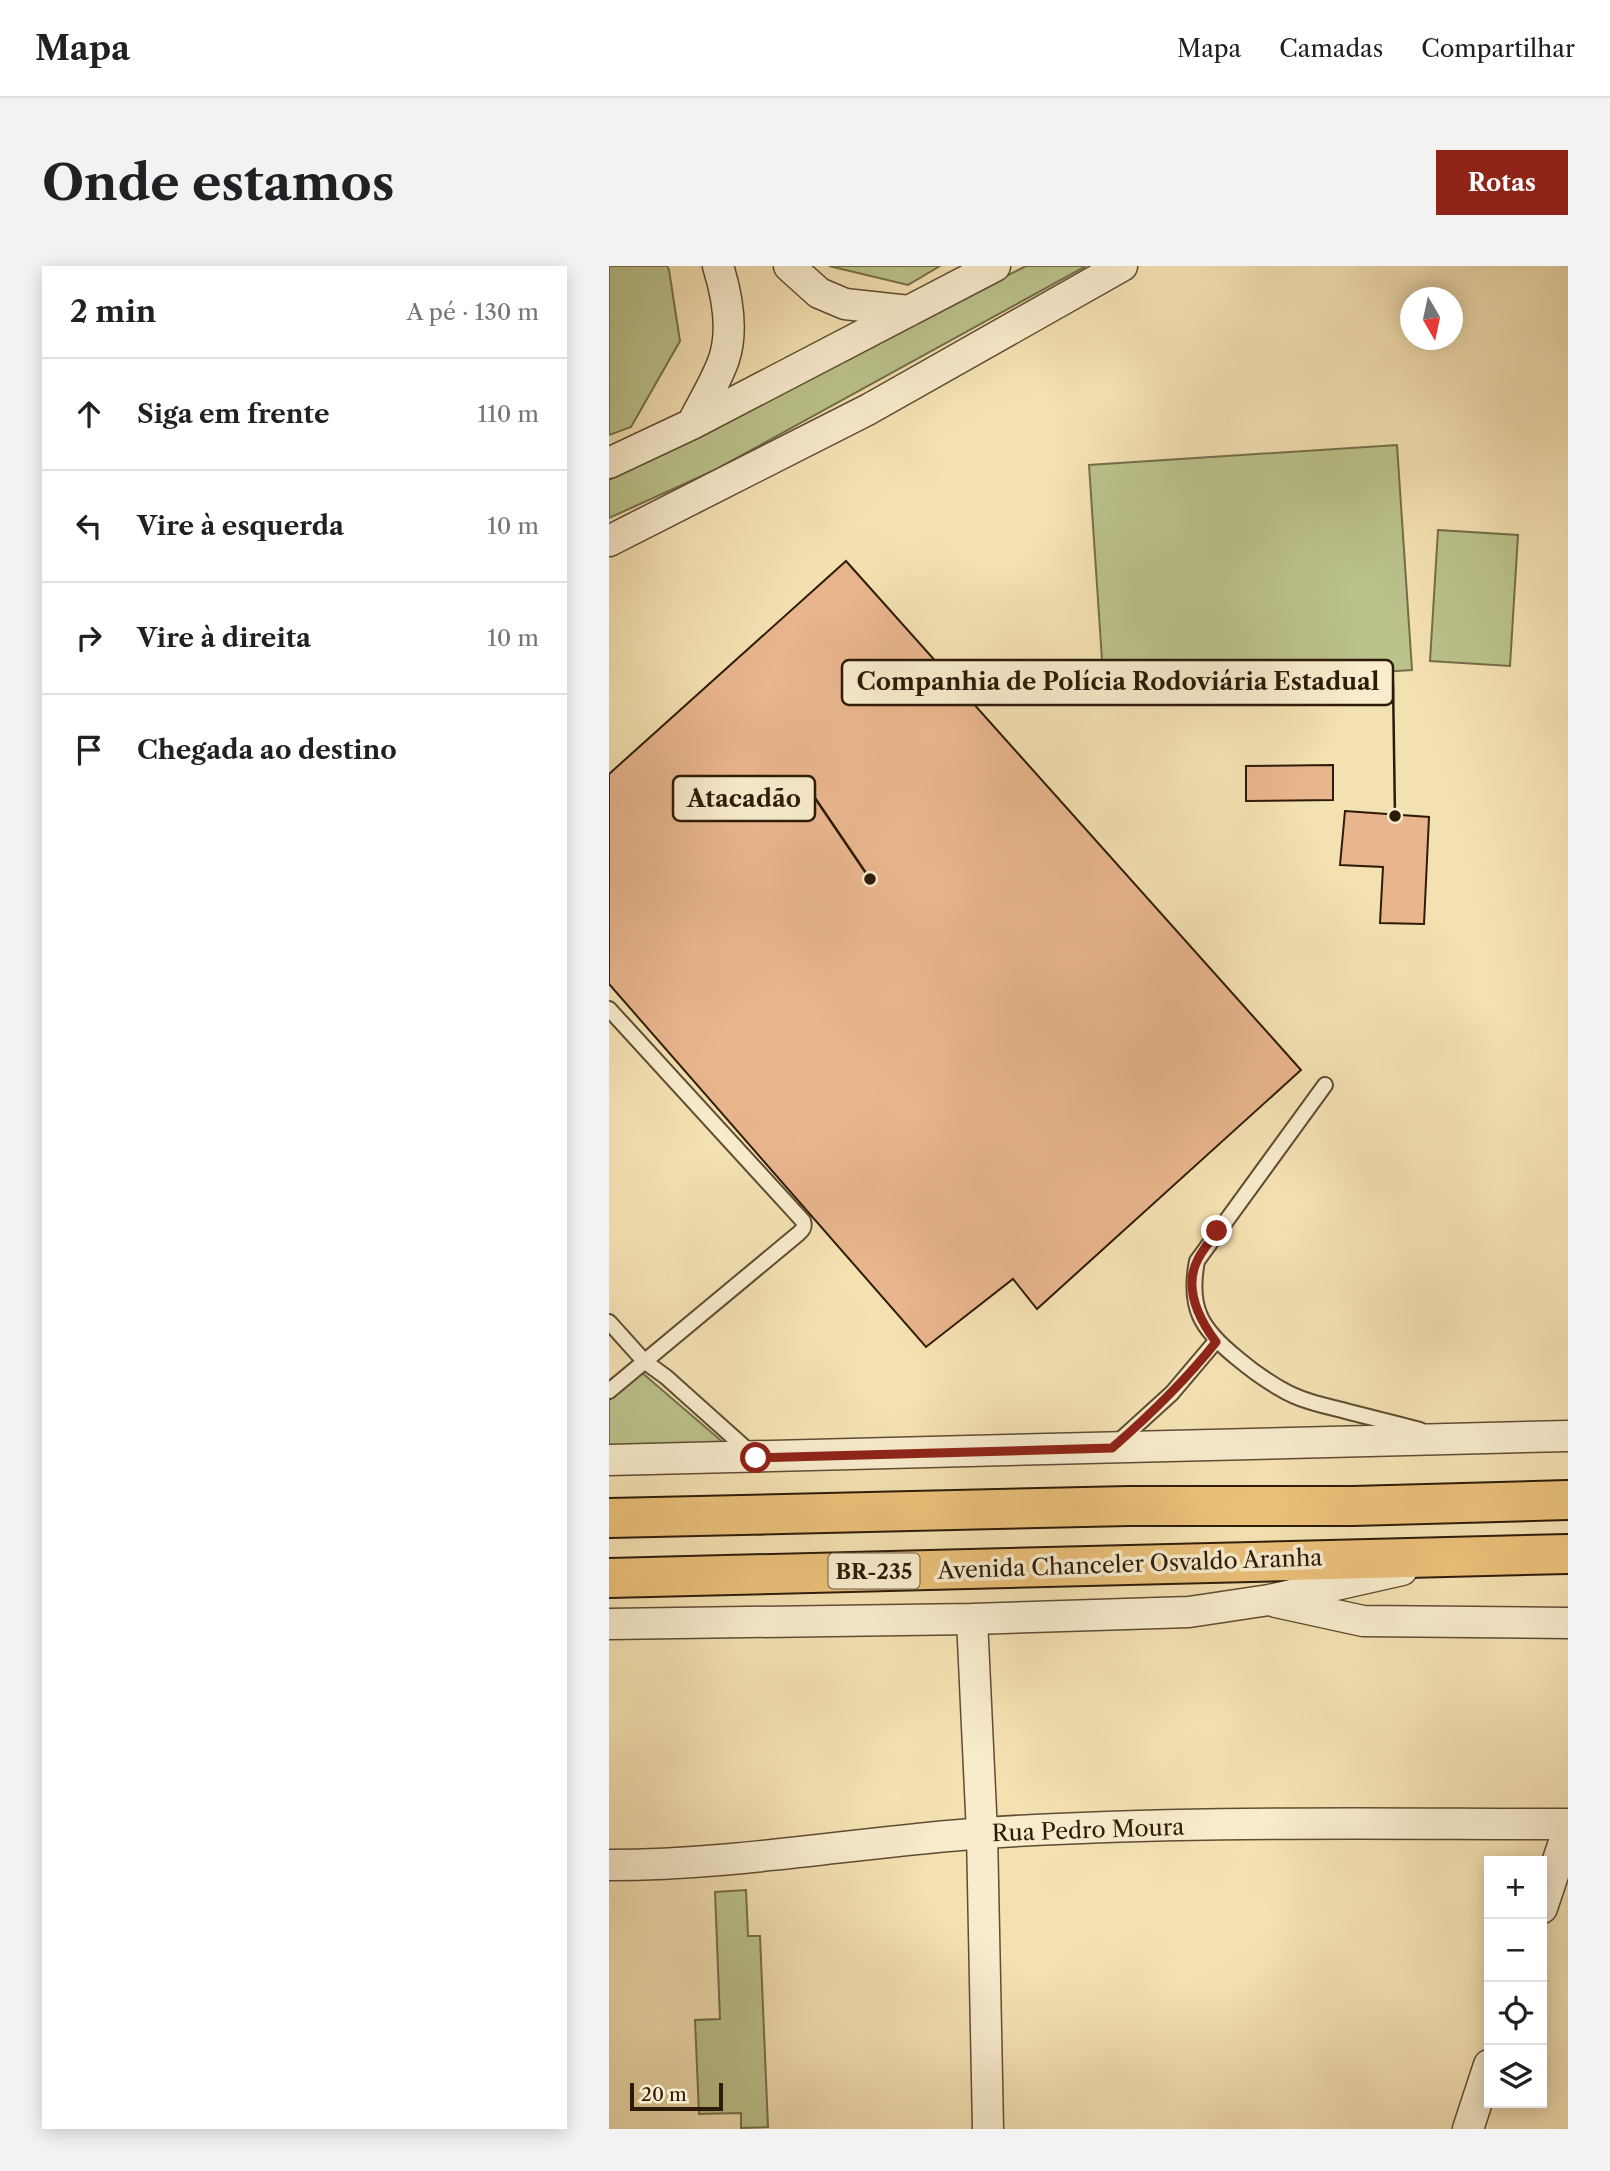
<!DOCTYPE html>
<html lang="pt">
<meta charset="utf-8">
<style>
body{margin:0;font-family:"Libre Caslon Text",serif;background:#f2f2f2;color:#202124}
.controls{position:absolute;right:21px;bottom:21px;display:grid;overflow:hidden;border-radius:0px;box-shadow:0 4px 18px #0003}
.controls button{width:63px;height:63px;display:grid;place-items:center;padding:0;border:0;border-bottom:2px solid #e0e0e0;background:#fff;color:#202124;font:35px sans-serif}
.compass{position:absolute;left:791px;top:21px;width:63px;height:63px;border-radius:50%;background:#fff;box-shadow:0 4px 18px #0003;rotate:171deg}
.scale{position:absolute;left:21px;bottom:18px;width:93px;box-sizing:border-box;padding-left:7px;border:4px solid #2d1b09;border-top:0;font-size:19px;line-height:24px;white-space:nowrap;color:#2d1b09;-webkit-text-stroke:5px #f8eccd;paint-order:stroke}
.stop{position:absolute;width:21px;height:21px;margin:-16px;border:5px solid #8f2418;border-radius:50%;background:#fff}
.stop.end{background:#8f2418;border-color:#fff;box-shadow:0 2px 7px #0008}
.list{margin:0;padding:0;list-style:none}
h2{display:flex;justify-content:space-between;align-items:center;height:91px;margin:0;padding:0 28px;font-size:30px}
h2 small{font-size:23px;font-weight:400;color:#757577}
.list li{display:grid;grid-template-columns:46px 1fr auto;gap:21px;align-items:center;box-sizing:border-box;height:112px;padding:0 28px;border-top:2px solid #e0e0e0}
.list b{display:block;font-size:26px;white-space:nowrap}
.list em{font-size:23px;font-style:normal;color:#757577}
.icon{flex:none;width:38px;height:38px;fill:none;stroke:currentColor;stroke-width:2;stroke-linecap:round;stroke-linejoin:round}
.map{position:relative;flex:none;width:959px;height:1863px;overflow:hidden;border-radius:0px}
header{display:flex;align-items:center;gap:42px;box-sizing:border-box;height:98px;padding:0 35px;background:#fff;border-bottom:2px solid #e0e0e0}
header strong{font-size:33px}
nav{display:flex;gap:38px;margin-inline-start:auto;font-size:24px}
.intro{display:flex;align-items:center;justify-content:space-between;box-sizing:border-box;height:168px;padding:0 42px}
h1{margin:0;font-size:49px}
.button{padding:18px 32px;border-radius:0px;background:#8f2418;color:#fff;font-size:24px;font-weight:700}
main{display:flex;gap:42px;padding:0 42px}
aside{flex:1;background:#fff;border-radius:0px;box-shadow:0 4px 18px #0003}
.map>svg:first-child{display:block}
.green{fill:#bbc38c;stroke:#746f4a;stroke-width:2}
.building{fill:#e9b58d;stroke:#2d1b09;stroke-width:2}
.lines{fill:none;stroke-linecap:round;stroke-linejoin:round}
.lane-casing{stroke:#5f4c33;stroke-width:18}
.street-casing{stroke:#5f4c33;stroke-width:33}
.primary-casing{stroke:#2d1b09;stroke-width:42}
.lane{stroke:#f8eccd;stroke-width:14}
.street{stroke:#f8eccd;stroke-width:30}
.primary{stroke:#eac079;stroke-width:38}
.route{stroke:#8f2418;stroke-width:9}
.labels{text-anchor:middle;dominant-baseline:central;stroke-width:7;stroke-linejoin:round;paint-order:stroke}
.shield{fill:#f8eccd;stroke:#6a5a44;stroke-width:2}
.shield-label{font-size:21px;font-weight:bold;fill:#2d1b09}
.street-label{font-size:23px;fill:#2d1b09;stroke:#f8eccd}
.leader{fill:none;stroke:#2d1b09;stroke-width:2.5}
.callout-dot{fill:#2d1b09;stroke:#f8eccd;stroke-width:2.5}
.callout{fill:#f8eccd;stroke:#2d1b09;stroke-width:2.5}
.callout-label{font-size:24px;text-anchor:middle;font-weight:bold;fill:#2d1b09}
</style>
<header>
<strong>Mapa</strong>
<nav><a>Mapa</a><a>Camadas</a><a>Compartilhar</a></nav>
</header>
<div class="intro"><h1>Onde estamos</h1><a class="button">Rotas</a></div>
<main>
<aside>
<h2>2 min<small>A pé · 130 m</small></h2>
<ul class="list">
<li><svg class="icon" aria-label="ahead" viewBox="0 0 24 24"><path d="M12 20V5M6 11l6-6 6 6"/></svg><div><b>Siga em frente</b></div><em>110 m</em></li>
<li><svg class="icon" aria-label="left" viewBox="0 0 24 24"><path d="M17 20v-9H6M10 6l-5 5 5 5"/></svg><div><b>Vire à esquerda</b></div><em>10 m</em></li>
<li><svg class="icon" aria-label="right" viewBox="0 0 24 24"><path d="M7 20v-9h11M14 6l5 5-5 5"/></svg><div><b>Vire à direita</b></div><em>10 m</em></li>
<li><svg class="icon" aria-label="arrive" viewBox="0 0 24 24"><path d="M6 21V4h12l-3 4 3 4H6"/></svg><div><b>Chegada ao destino</b></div></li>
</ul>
</aside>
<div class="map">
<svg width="959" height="1863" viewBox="0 0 959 1863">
<rect width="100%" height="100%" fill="#f4e1b2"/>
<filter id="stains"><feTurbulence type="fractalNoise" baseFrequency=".00286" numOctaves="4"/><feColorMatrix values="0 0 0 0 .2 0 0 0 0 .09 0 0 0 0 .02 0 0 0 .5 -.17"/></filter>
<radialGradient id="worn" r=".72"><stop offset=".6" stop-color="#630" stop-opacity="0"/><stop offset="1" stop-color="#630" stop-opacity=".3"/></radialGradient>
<path class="green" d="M0,0H58L60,4L71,75L22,161L0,169Z
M220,0H331L299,19Z
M417,0H477L106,204L0,252V214L140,140Z
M788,179L803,404L495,424L480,199Z
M829,264L909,269L901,400L821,395Z
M31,1105L123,1184L0,1185V1134Z
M137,1624L139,1670H151L159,1861L132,1862V1847L90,1848L86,1754L111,1753L106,1626Z"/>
<path class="building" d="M237,295L692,804L428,1043L404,1013L317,1081L0,718V508Z
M724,499V534L637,535V500Z
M736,545L820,551L815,658L771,657L774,601L731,599Z"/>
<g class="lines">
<g class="lane-casing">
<path id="lane" d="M0,743L194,955C196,961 194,964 189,968L0,1125
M716,819L588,995C579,1042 592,1063 628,1092C641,1103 656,1114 672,1123C690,1134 712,1139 733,1144C759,1151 785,1157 811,1164
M0,1056L35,1095L57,1111L143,1188
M508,1177L563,1127L607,1075"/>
</g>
<g class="street-casing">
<path id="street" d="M180,0L210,27L236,38L300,45
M83,158C93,138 108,114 115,93C125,63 118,29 109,0
M0,197L83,158L386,0
M0,275L260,143L513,0
M0,1194L959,1170
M667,1336L754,1355L959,1357
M363,1353L373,1567L379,1863
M0,1358L363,1353L580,1346L660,1334L793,1304
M0,1599C126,1599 250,1576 375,1567C569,1554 765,1558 959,1558
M933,1642L959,1564
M859,1863L880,1799"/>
</g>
<g class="primary-casing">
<path id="primary" d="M0,1252L520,1240H744L959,1234
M0,1312L959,1288"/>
</g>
<use href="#lane" class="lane"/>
<use href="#street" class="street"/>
<use href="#primary" class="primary"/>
</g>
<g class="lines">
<path class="route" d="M147,1192L503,1182C541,1149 576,1115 607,1076C590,1053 574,1021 589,993C594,983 602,974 608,965"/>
</g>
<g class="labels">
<rect class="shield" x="219.5" y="1287.5" width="91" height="35" rx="5"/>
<g class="shield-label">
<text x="265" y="1305">BR-235</text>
</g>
<g class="street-label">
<text transform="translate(521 1298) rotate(-2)">Avenida Chanceler Osvaldo Aranha</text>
<text transform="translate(479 1564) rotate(-2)">Rua Pedro Moura</text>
</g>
</g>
<path class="leader" d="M786 550L784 416M261 613L206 532"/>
<g class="callout-dot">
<circle cx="786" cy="550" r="7"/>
<circle cx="261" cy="613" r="7"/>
</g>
<g class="callout">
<rect x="233" y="394" width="551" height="45" rx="7"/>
<rect x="64" y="510" width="142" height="45" rx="7"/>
</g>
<g class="callout-label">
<text x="509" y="424">Companhia de Polícia Rodoviária Estadual</text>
<text x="135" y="541">Atacadão</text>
</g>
<rect width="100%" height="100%" filter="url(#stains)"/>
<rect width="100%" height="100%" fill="url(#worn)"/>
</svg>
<div class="controls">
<button>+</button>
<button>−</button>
<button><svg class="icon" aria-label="locate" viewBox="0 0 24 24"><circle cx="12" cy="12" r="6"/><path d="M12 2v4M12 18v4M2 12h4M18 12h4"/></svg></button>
<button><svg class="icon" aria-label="layers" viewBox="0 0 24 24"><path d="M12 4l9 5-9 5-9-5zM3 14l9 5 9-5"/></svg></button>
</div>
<svg class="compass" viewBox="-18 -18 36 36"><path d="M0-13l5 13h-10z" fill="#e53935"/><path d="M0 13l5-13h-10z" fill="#757577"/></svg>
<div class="scale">20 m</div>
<div class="stop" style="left:147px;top:1192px"></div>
<div class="stop end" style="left:608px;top:965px"></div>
</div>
</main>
